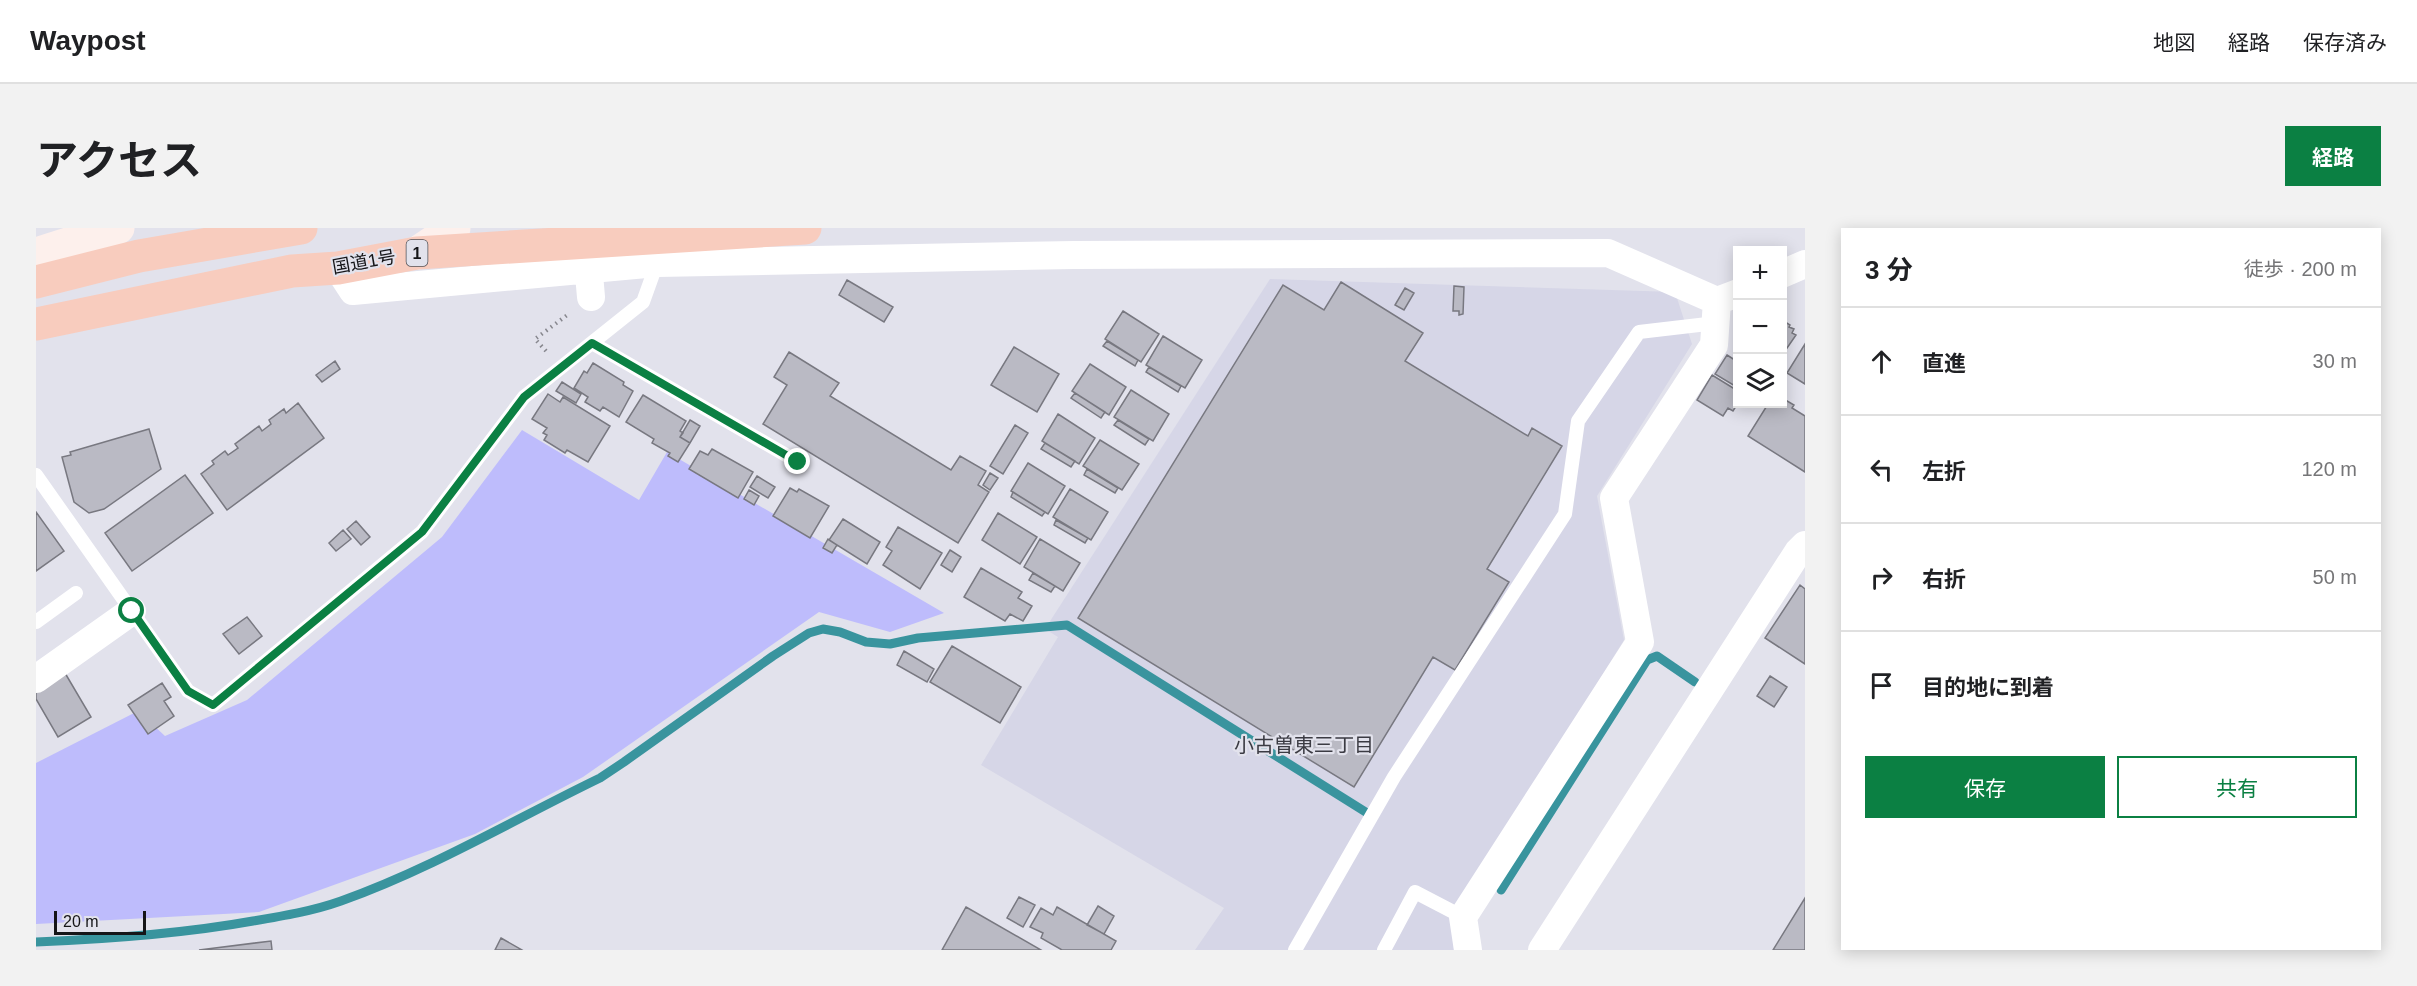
<!DOCTYPE html>
<html lang="ja">
<meta charset="utf-8">
<style>
body{margin:0;font-family:Helvetica,"Noto Sans JP",sans-serif;background:#f2f2f2;color:#202124}
.controls{position:absolute;right:18px;top:18px;display:grid;overflow:hidden;border-radius:0px;box-shadow:0 3px 15px #0003}
.controls button{width:54px;height:54px;display:grid;place-items:center;padding:0;border:0;border-bottom:2px solid #e0e0e0;background:#fff;color:#202124;font:30px sans-serif}
.scale{position:absolute;left:18px;bottom:15px;width:92px;box-sizing:border-box;padding-left:6px;border:3px solid #151518;border-top:0;font-size:16px;line-height:21px;white-space:nowrap;color:#151518;-webkit-text-stroke:4px #e2e2ec;paint-order:stroke}
.stop{position:absolute;width:18px;height:18px;margin:-14px;border:4px solid #0b8043;border-radius:50%;background:#fff}
.stop.end{background:#0b8043;border-color:#fff;box-shadow:0 2px 6px #0008}
.list{margin:0;padding:0;list-style:none}
h2{display:flex;justify-content:space-between;align-items:center;height:78px;margin:0;padding:0 24px;font-size:26px}
h2 small{font-size:20px;font-weight:400;color:#757577}
.list li{display:grid;grid-template-columns:39px 1fr auto;gap:18px;align-items:center;box-sizing:border-box;height:108px;padding:0 24px;border-top:2px solid #e0e0e0}
.list b{display:block;font-size:22px;white-space:nowrap}
.list em{font-size:20px;font-style:normal;color:#757577}
.actions{display:flex;gap:12px;padding:18px 24px}
.actions a{flex:1;padding:14px 0;border:2px solid #0b8043;border-radius:0px;text-align:center;font-size:21px;color:#0b8043}
.actions .main{background:#0b8043;color:#fff}
.icon{flex:none;width:33px;height:33px;fill:none;stroke:currentColor;stroke-width:2;stroke-linecap:round;stroke-linejoin:round}
.map{position:relative;flex:none;width:1769px;height:722px;overflow:hidden;border-radius:0px}
header{display:flex;align-items:center;gap:36px;box-sizing:border-box;height:84px;padding:0 30px;background:#fff;border-bottom:2px solid #e0e0e0}
header strong{font-size:28px}
nav{display:flex;gap:33px;margin-inline-start:auto;font-size:21px}
.intro{display:flex;align-items:center;justify-content:space-between;box-sizing:border-box;height:144px;padding:0 36px}
h1{margin:0;font-size:42px}
.button{padding:15px 27px;border-radius:0px;background:#0b8043;color:#fff;font-size:21px;font-weight:700}
main{display:flex;gap:36px;padding:0 36px}
aside{flex:1;background:#fff;border-radius:0px;box-shadow:0 3px 15px #0003}
.map>svg:first-child{display:block}
.built{fill:#d6d6e7}
.green{fill:#bebcfc}
.lines{fill:none;stroke-linecap:round;stroke-linejoin:round}
.stream{stroke:#39949e;stroke-width:9}
.building{fill:#babac4;stroke:#787880;stroke-width:1.5}
.path{stroke:#87878e;stroke-width:4;stroke-dasharray:1.5 4.5;stroke-linecap:butt}
.lane{stroke:#fff;stroke-width:14}
.street{stroke:#fff;stroke-width:28}
.secondary{stroke:#fdf0ec;stroke-width:33}
.highway{stroke:#f8ccbe;stroke-width:33}
.route{stroke:#0b8043;stroke-width:8}
.labels{text-anchor:middle;dominant-baseline:central;stroke-width:4.5;stroke-linejoin:round;paint-order:stroke}
.shield{fill:#e2e2ec;stroke:#525258;stroke-width:1.5}
.shield-label{font-size:16px;font-weight:bold;fill:#151518}
.street-label{font-size:18px;fill:#151518;stroke:#e2e2ec}
.neighbourhood-label{font-size:20px;fill:#3b3b43;stroke:#e2e2ec}
</style>
<header>
<strong>Waypost</strong>
<nav><a>地図</a><a>経路</a><a>保存済み</a></nav>
</header>
<div class="intro"><h1>アクセス</h1><a class="button">経路</a></div>
<main>
<div class="map">
<svg width="1769" height="722" viewBox="0 0 1769 722">
<rect width="100%" height="100%" fill="#e2e2ec"/>
<path class="built" d="M1234,51L1639,64L1656,116L1561,268L1588,412L1415,691L1418,722H1159L1188,680L945,537L1022,409L1009,401Z"/>
<path class="green" d="M486,202L603,272L631,224L908,385L854,404L783,384L547,549L439,606L223,684L0,696V535L102,483L129,508L211,472L406,309Z"/>
<g class="lines">
<path class="stream" d="M1465,662L1611,432L1621,428L1659,454
M0,714C73,711 145,706 217,693C247,688 277,683 305,673C395,641 479,591 564,550L588,534L737,428L773,405L787,401L804,404L830,414L854,416L882,410L1031,397L1336,588"/>
</g>
<path class="building" d="M811,52L857,79L848,94L803,67Z
M1305,54L1387,105L1369,133L1492,208L1496,200L1526,218L1451,341L1473,354L1419,442L1397,429L1318,559L1042,390L1247,57L1288,82Z
M1418,58L1428,59L1427,86L1423,87V83H1417Z
M1369,60L1378,65L1368,82L1359,77Z
M1087,83L1123,106L1105,134L1069,111Z
M1746,92L1754,97L1753,99L1758,101L1756,105L1760,107L1749,123H1746Z
M1127,108L1166,132L1149,160L1110,137Z
M1071,113L1102,132L1099,138L1067,118Z
M1769,116V156L1751,145Z
M978,119L1023,146L1001,184L955,157Z
M753,124L803,155L794,168L915,242L924,228L950,243L942,257L953,264L922,315L727,196L751,157L738,149Z
M1691,127L1702,134V154L1699,158L1679,146Z
M299,133L304,141L286,154L280,147Z
M557,135L588,154L587,157L597,163L583,189L567,179L564,183L549,174L552,169L538,160L548,143L551,145Z
M1054,136L1090,159L1073,187L1036,163Z
M1113,139L1145,158L1142,164L1110,144Z
M1676,147L1702,163V175L1697,183L1692,180L1687,188L1661,172Z
M526,154L545,166L540,175L520,163Z
M1095,162L1133,186L1117,213L1078,189Z
M1039,165L1069,184L1065,190L1035,170Z
M512,166L524,174L527,169L574,198L552,234L531,222L529,225L508,212L511,207L507,205L511,200L496,191Z
M607,167L650,193L644,203L647,205L644,209L654,215L642,234L632,228L634,225L616,215L618,211L590,194Z
M1746,170L1758,177L1756,180L1769,188V244L1712,208L1732,176H1746Z
M262,175L288,210L191,282L165,246L178,236L176,233L189,223L192,227L202,220L199,216L223,198L226,203L235,196L233,192L248,181L250,185Z
M1022,186L1059,210L1043,236L1006,213Z
M654,192L664,198L654,215L644,209Z
M1082,192L1113,211L1109,217L1078,197Z
M979,197L992,205L967,246L954,238Z
M113,201L125,241L68,281L53,285L38,274L26,229L35,227L34,224Z
M1064,212L1103,236L1086,262L1047,238Z
M1009,215L1039,233L1035,239L1005,221Z
M676,221L717,244L702,270L653,241L664,223L672,227Z
M992,235L1029,258L1012,286L975,263Z
M1051,241L1082,260L1079,265L1048,247Z
M954,245L962,250L954,262L947,257Z
M149,247L177,285L96,343L69,305Z
M721,248L739,259L732,270L714,259Z
M754,260L761,264L763,261L793,278L774,310L737,288Z
M1034,261L1072,284L1055,312L1017,289Z
M713,262L723,268L718,277L708,271Z
M977,264L1009,284L1006,288L975,269Z
M0,284L28,323L0,343Z
M962,285L1001,309L984,336L946,312Z
M807,291L844,314L831,336L793,312Z
M1020,292L1052,310L1049,315L1018,297Z
M320,293L334,309L325,317L311,301Z
M862,299L906,325L884,361L847,337L856,323L850,319Z
M307,302L315,311L300,323L293,315Z
M792,311L801,317L796,325L787,320Z
M1004,311L1044,335L1027,363L988,339Z
M914,322L925,329L916,344L905,337Z
M945,340L986,364L982,370L996,378L987,393L974,386L969,393L928,369Z
M997,345L1019,358L1015,364L993,352Z
M1764,357L1769,361V436L1729,410Z
M211,389L226,408L203,426L187,406Z
M916,418L985,459L964,495L894,454Z
M868,423L898,441L891,454L861,437Z
M29,445L55,489L22,509L0,471V463Z
M1734,448L1751,459L1738,479L1721,468Z
M126,455L135,469L128,473L138,488L112,506L92,477Z
M983,669L999,677L987,699L971,690Z
M1769,670V722H1737Z
M1062,678L1078,688L1068,706L1051,697Z
M930,679L1005,722H906Z
M1021,679L1080,713L1075,722H1026L1005,710L1007,705L994,699L1005,680L1017,687Z
M465,710L486,722H459Z
M235,713L236,722H163Z"/>
<g class="lines">
<path class="path" d="M510,123L499,111L534,85"/>
<path class="lane" d="M556,115L762,234
M0,247L152,463L177,477L386,304L488,169L607,74L621,35
M0,394L40,365
M1259,722L1358,549L1529,286L1542,193L1603,104L1680,95
M1348,722L1379,664L1427,689"/>
<path class="street" d="M551,23L555,69
M302,40L317,63L621,35L1038,27L1572,25L1681,73L1702,65
M1746,46L1769,36
M0,451L96,383
M1432,722L1427,689L1604,414L1578,270L1678,117L1681,73
M1506,722L1762,324L1769,317"/>
<path class="secondary" d="M381,25L418,0
M0,26L82,0"/>
<path class="highway" d="M0,54L103,28L265,0
M0,96L256,43L302,40L381,25L769,0"/>
</g>
<g class="lines">
<path class="route" d="M96,383L152,463L177,477L386,304L488,169L556,115L762,234"/>
</g>
<g class="labels">
<rect class="shield" x="370.5" y="12" width="21" height="26" rx="4.5"/>
<g class="shield-label">
<text x="381" y="25">1</text>
</g>
<g class="street-label">
<text transform="translate(328 34) rotate(-10)">国道1号</text>
</g>
<g class="neighbourhood-label">
<text x="1268" y="517">小古曽東三丁目</text>
</g>
</g>
</svg>
<div class="controls">
<button>+</button>
<button>−</button>
<button><svg class="icon" aria-label="layers" viewBox="0 0 24 24"><path d="M12 4l9 5-9 5-9-5zM3 14l9 5 9-5"/></svg></button>
</div>
<div class="scale">20 m</div>
<div class="stop" style="left:96px;top:383px"></div>
<div class="stop end" style="left:762px;top:234px"></div>
</div>
<aside>
<h2>3 分<small>徒歩 · 200 m</small></h2>
<ul class="list">
<li><svg class="icon" aria-label="ahead" viewBox="0 0 24 24"><path d="M12 20V5M6 11l6-6 6 6"/></svg><div><b>直進</b></div><em>30 m</em></li>
<li><svg class="icon" aria-label="left" viewBox="0 0 24 24"><path d="M17 20v-9H6M10 6l-5 5 5 5"/></svg><div><b>左折</b></div><em>120 m</em></li>
<li><svg class="icon" aria-label="right" viewBox="0 0 24 24"><path d="M7 20v-9h11M14 6l5 5-5 5"/></svg><div><b>右折</b></div><em>50 m</em></li>
<li><svg class="icon" aria-label="arrive" viewBox="0 0 24 24"><path d="M6 21V4h12l-3 4 3 4H6"/></svg><div><b>目的地に到着</b></div></li>
</ul>
<div class="actions"><a class="main">保存</a><a>共有</a></div>
</aside>
</main>
